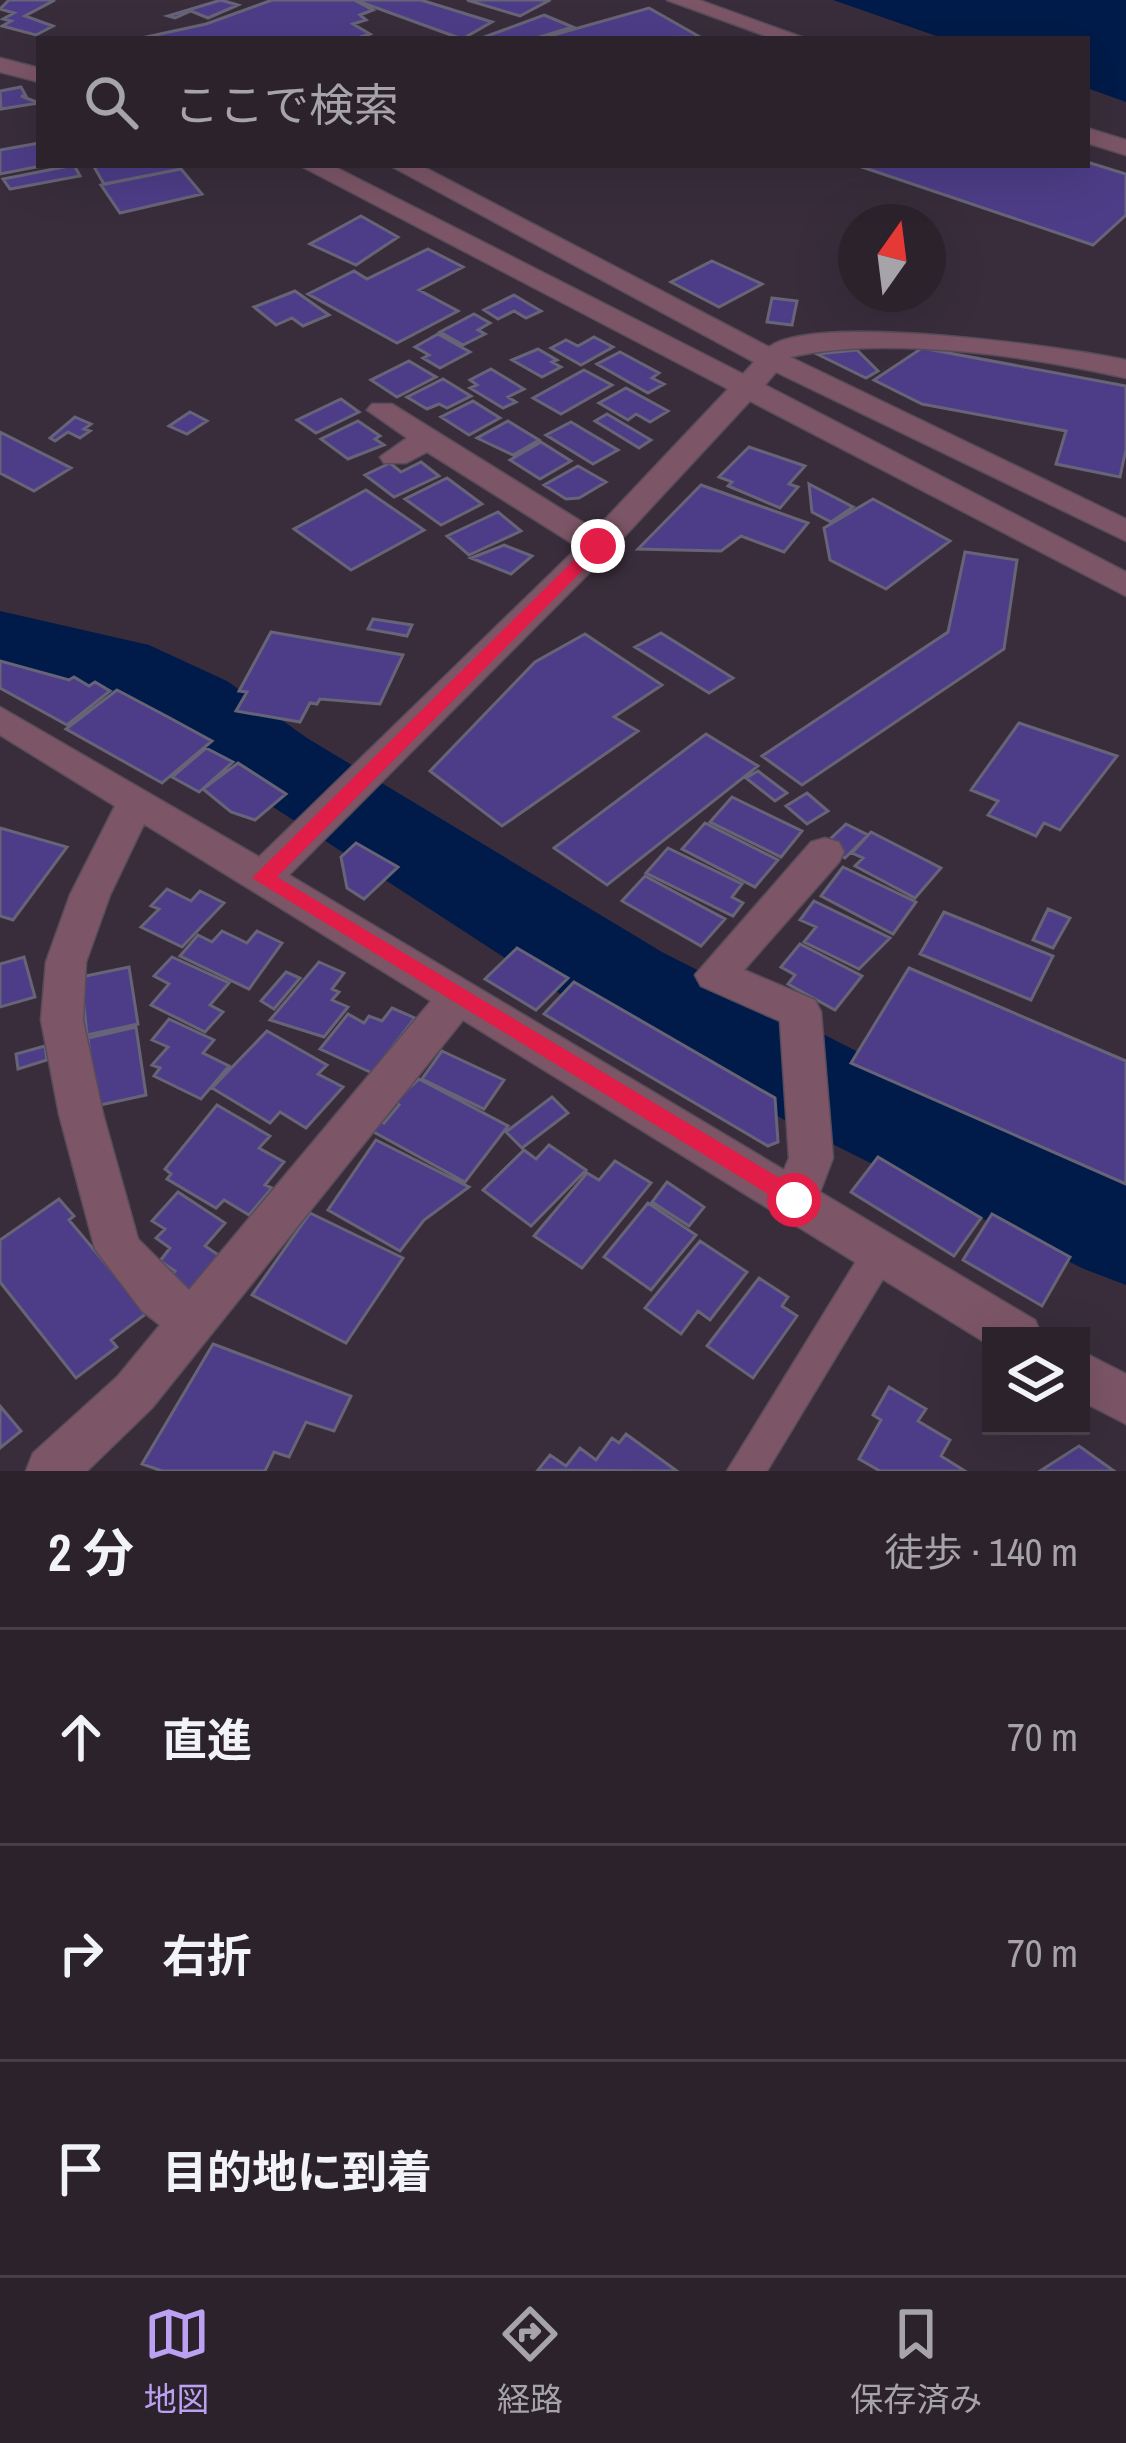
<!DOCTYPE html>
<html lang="ja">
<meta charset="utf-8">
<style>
body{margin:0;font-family:"Archivo Narrow","Noto Sans JP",sans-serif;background:#332a34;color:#f1f3f6}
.controls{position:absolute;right:36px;bottom:36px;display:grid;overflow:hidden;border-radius:0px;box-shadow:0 12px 48px #0002}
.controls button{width:108px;height:108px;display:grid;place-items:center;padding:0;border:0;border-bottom:3px solid #473f48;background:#2b222c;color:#f1f3f6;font:60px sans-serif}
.compass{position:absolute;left:838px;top:204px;width:108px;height:108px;border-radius:50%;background:#2b222c;box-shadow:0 12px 48px #0002;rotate:14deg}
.stop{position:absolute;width:36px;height:36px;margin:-27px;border:9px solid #e11d48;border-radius:50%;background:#fff}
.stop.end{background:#e11d48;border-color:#fff;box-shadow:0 3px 12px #0008}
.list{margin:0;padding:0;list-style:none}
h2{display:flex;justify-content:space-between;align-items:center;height:156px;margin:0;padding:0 48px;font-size:51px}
h2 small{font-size:39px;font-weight:400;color:#a6a4a9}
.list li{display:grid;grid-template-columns:78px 1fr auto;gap:36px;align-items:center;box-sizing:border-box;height:216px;padding:0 48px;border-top:3px solid #473f48}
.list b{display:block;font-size:45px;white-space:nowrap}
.list em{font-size:39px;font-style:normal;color:#a6a4a9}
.icon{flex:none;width:66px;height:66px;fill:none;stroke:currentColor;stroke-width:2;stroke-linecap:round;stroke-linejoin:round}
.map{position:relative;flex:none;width:1126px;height:1471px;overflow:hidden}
.search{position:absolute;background:#2b222c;box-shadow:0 12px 48px #0002;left:36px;right:36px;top:36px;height:132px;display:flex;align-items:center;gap:30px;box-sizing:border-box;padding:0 42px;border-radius:0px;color:#a6a4a9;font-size:45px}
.sheet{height:804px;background:#2b222c}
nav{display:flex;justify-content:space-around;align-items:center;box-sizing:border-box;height:168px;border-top:3px solid #473f48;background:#2b222c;font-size:33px;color:#a6a4a9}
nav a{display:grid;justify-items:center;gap:6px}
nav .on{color:#bca0f2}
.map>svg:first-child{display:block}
.water{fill:#001b4a}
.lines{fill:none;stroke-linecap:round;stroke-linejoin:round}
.river{fill:#001b4a;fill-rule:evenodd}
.building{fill:#4d3d88;stroke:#666476;stroke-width:3}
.service-casing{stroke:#584c5a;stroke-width:3}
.minor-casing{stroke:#584c5a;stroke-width:3}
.service{fill:#7c5666;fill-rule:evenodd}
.minor{fill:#7c5666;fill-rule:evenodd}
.route{fill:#e11d48}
</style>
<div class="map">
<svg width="1126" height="1471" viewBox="0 0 1126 1471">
<rect width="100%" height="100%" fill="#392d3b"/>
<path class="water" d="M833,0H1126V102L1087,88V39H945Z"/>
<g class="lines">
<path class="river" d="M0,611L149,645L227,681L307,738L662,952L868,1057L1126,1176V1285L1084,1269L790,1123L588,1012L241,786L163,725L91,690L0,669Z"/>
</g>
<path class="building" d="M9,0H55L25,16L53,26L36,35L2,26L11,21L3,19L14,13L0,9Z
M221,0L238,5L208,18L191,11L175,18L168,16Z
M272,0H354L373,10L360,15L366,20L353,24L370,34L354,39H137L206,24Z
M355,0H421L492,22L462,39Z
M467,0H545L548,1L520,16Z
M649,8L700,37L539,39Z
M544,15L573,27L533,39H479Z
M21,87L26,96H21L39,103L1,109L0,91Z
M39,143V165H46L0,174V150Z
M1087,162L1126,174V215L1093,245L856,165Z
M74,165L80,176L10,189L3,179Z
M93,165H179L181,169L104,184Z
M181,169L202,194L120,213L101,185Z
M361,216L398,237L356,265L310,244Z
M428,249L463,267L419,290L458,311L397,343L308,294L354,271L367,279Z
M712,261L762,284L719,307L671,282Z
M295,291L329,315L303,326L292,318L276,325L254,307Z
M514,295L541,311L526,318L514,311L498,319L484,310Z
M772,298L797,301L792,325L767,322Z
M474,314L490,323L478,330L485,334L463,345L440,332Z
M438,334L470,352L440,368L423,358L429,355L415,347Z
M594,337L613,347L581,365L551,348L566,340L578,346Z
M922,348L1126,386V449L1120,477L1056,464L1066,431L922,404L874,380Z
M538,349L557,360L552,362L561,367L542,377L512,360Z
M857,350L878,371L866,378L817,354Z
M620,352L659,373L652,378L664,384L648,393L597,364Z
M409,361L436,377L397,397L371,380Z
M491,369L524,389L508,397L516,402L503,408L470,388L477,385L470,380Z
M584,370L612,385L561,414L533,398Z
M443,379L471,396L447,408L439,404L427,409L407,397Z
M626,388L668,411L650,422L636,414L628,420L599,403Z
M341,399L359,412L316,433L297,420Z
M473,401L500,418L469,435L441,417Z
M190,412L207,421L187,434L169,426Z
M607,414L651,440L639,448L595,421Z
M75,417L91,424L84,429L90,431L80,438L68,432L55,441L50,438Z
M358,421L380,436L375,439L384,445L348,459L321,439Z
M508,421L539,440L513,455L477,438Z
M571,422L618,450L593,464L546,435Z
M0,432L71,468L34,491L0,473Z
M541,442L571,461L540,479L510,460Z
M749,447L805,466L789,484L798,487L780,508L728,486L732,482L719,477Z
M421,462L439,476L394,497L365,475L390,463L401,472Z
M578,466L606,482L579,498L566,499L544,485Z
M447,478L482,504L441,525L405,499Z
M809,484L853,507L831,522L812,512Z
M701,485L808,523L784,552L741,536L721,551L638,549Z
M366,490L424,530L351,570L294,529Z
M873,499L950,541L886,589L830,560L824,528Z
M498,512L521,531L469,555L447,536Z
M504,545L532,556L511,574L471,558Z
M965,552L1017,560L1004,649L802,785L762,756L948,632Z
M373,619L412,625L407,636L368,629Z
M271,632L403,655L380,704L320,699L317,704L310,703L300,722L236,711L247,692L239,691Z
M661,633L733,678L709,693L635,647Z
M585,634L662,685L614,717L638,731L502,826L430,771L535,662Z
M0,661L69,680L74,677L89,686L95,682L110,691L67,725L0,688Z
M117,690L168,717L212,741L162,783L66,729Z
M1019,723L1117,756L1060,830L1044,823L1036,836L988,815L998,801L971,790Z
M706,734L758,766L607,885L554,848Z
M206,748L233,762L199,792L172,777Z
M238,763L286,794L255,820L231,812L203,789Z
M758,771L787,793L775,801L746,778Z
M807,793L828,811L807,824L786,806Z
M732,797L802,831L781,857L710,822Z
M705,823L778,860L755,887L682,849Z
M846,824L868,835L845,858L823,846Z
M0,828L67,847L13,920L0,916Z
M871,832L941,868L915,898L855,866L863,858L852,853Z
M356,843L398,867L364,899L347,888L341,857Z
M668,848L742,884L732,897L743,903L733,916L646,873Z
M843,867L916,902L893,934L821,896Z
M645,876L725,919L701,946L622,901Z
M167,889L191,901L200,891L224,903L182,947L141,927L159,909L151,906Z
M814,901L890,938L859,969L804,942L816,927L800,920Z
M1048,909L1070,918L1053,948L1033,940Z
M944,912L1053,956L1031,1000L920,954Z
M222,931L247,943L257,931L282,943L249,989L180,956L198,935L212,942Z
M800,944L862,976L835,1010L788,984L795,975L781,967Z
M517,948L568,978L536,1010L485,979Z
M24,957L35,997L0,1007V964Z
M172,957L229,983L210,1005L223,1012L205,1032L151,1005L169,984L154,976Z
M319,962L344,973L332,989L339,992L332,1000L348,1007L324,1037L270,1020Z
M129,967L138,1024L87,1035L81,977Z
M909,968L1126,1061V1184L851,1063Z
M286,972L300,978L274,1009L261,1001Z
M574,982L775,1098L778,1142L768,1146L544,1014Z
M392,1008L415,1018L372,1073L320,1049L348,1014L364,1023L369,1016L382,1021Z
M169,1019L214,1040L203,1053L229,1066L201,1099L154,1076L160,1068L152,1065L168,1047L152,1040Z
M136,1027L146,1095L96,1106L88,1038Z
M267,1031L327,1065L318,1074L343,1087L306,1128L280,1112L270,1123L212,1088Z
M45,1046L47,1060L18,1069L16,1054Z
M442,1051L504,1080L484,1109L422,1079Z
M419,1079L508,1126L465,1182L370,1130L380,1120L384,1123L399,1105L394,1102Z
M552,1097L568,1113L522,1148L506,1132Z
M217,1105L270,1136L259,1148L284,1162L265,1185L272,1188L249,1215L224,1200L216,1208L167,1179L171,1174L165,1169Z
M376,1140L469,1187L424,1220L400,1251L328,1210Z
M549,1145L586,1170L531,1226L483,1190L524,1150L536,1159Z
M878,1157L981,1218L954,1256L851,1192Z
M615,1161L651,1183L582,1268L534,1236L587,1173L599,1180Z
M667,1182L704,1207L689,1226L652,1202Z
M178,1192L225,1223L205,1246L220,1256L186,1296L165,1283L175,1271L160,1261L170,1248L156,1238L165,1229L152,1221Z
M59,1199L74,1216L69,1220L147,1313L111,1340L117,1347L76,1378L0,1282V1240Z
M648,1203L696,1235L651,1290L604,1257Z
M310,1213L403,1258L346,1343L252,1295Z
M992,1214L1070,1257L1042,1306L963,1260Z
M700,1241L747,1272L710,1320L698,1311L681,1334L645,1308Z
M759,1278L788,1297L782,1306L797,1316L753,1378L707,1346Z
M213,1344L351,1396L334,1431L306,1422L289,1457L274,1452L265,1471H162L142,1464Z
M889,1387L926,1409L918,1421L950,1440L941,1456L965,1471H880L859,1459L881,1420L873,1415Z
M0,1406L21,1431L0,1448Z
M626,1434L677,1471L538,1470L550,1455L566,1466L580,1448L596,1460L612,1438L619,1443Z
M1079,1446L1114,1471H1040Z"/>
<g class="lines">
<g class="service-casing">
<path id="service" d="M880,1237L892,1242L897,1253L892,1264L767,1471H727L868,1242Z"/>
</g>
<g class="minor-casing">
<path id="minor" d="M667,0H699L807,39H774Z
M0,58L39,68V82L0,72Z
M1087,128L1126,140V155L1087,143Z
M299,165H331L743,374L754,362L389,165H420L769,347C816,312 1064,347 1126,360V378C1029,356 887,335 790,357L1126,519V541L776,372L765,385L1126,572V596L750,401L609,553L289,875L784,1170L789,1158L780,1021L701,986L695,975L811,842L825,838L839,842L844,852L839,862L744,970L815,1000L821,1012L833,1158L820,1192L1035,1320L1042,1336H991V1346L463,1020L152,1408L87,1471H26L33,1453L118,1376L160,1325L142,1311L95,1249L59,1114L41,1020L46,962L70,895L115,806L0,735V707L259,857L578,547L427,452L406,463H384L380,457L407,438L367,410L372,404H392L595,530L728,389ZM144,824L431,1001L189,1290L138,1239L103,1114L83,1020L86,962L110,895Z
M1081,1351L1126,1374V1424L1081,1401Z"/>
</g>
<use href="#service" class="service"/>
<use href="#minor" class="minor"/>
</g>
<path class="route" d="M592,542L607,546L277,877L803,1192L807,1200L794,1210L252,878Z"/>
</svg>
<div class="controls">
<button><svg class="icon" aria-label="layers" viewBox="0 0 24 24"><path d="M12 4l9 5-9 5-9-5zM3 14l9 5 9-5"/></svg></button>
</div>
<svg class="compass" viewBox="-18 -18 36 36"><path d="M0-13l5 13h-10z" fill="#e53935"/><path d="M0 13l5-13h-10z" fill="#a6a4a9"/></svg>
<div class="stop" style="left:794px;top:1200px"></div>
<div class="stop end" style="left:598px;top:546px"></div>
<div class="search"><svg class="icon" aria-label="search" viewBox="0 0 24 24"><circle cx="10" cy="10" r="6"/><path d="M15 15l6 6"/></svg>ここで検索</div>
</div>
<section class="sheet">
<h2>2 分<small>徒歩 · 140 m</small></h2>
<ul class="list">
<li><svg class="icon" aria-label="ahead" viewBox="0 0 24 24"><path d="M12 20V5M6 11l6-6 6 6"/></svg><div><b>直進</b></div><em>70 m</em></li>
<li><svg class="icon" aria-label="right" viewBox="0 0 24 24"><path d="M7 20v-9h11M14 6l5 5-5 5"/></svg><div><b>右折</b></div><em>70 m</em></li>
<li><svg class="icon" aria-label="arrive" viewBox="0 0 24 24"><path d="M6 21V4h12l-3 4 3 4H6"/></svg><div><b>目的地に到着</b></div></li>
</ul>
</section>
<nav>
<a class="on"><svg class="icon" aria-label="map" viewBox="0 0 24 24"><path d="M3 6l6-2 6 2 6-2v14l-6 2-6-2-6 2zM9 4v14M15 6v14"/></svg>地図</a>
<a><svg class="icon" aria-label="directions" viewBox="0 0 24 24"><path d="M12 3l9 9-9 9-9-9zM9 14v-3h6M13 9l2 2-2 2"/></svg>経路</a>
<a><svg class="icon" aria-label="saved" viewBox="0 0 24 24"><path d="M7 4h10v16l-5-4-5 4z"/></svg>保存済み</a>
</nav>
